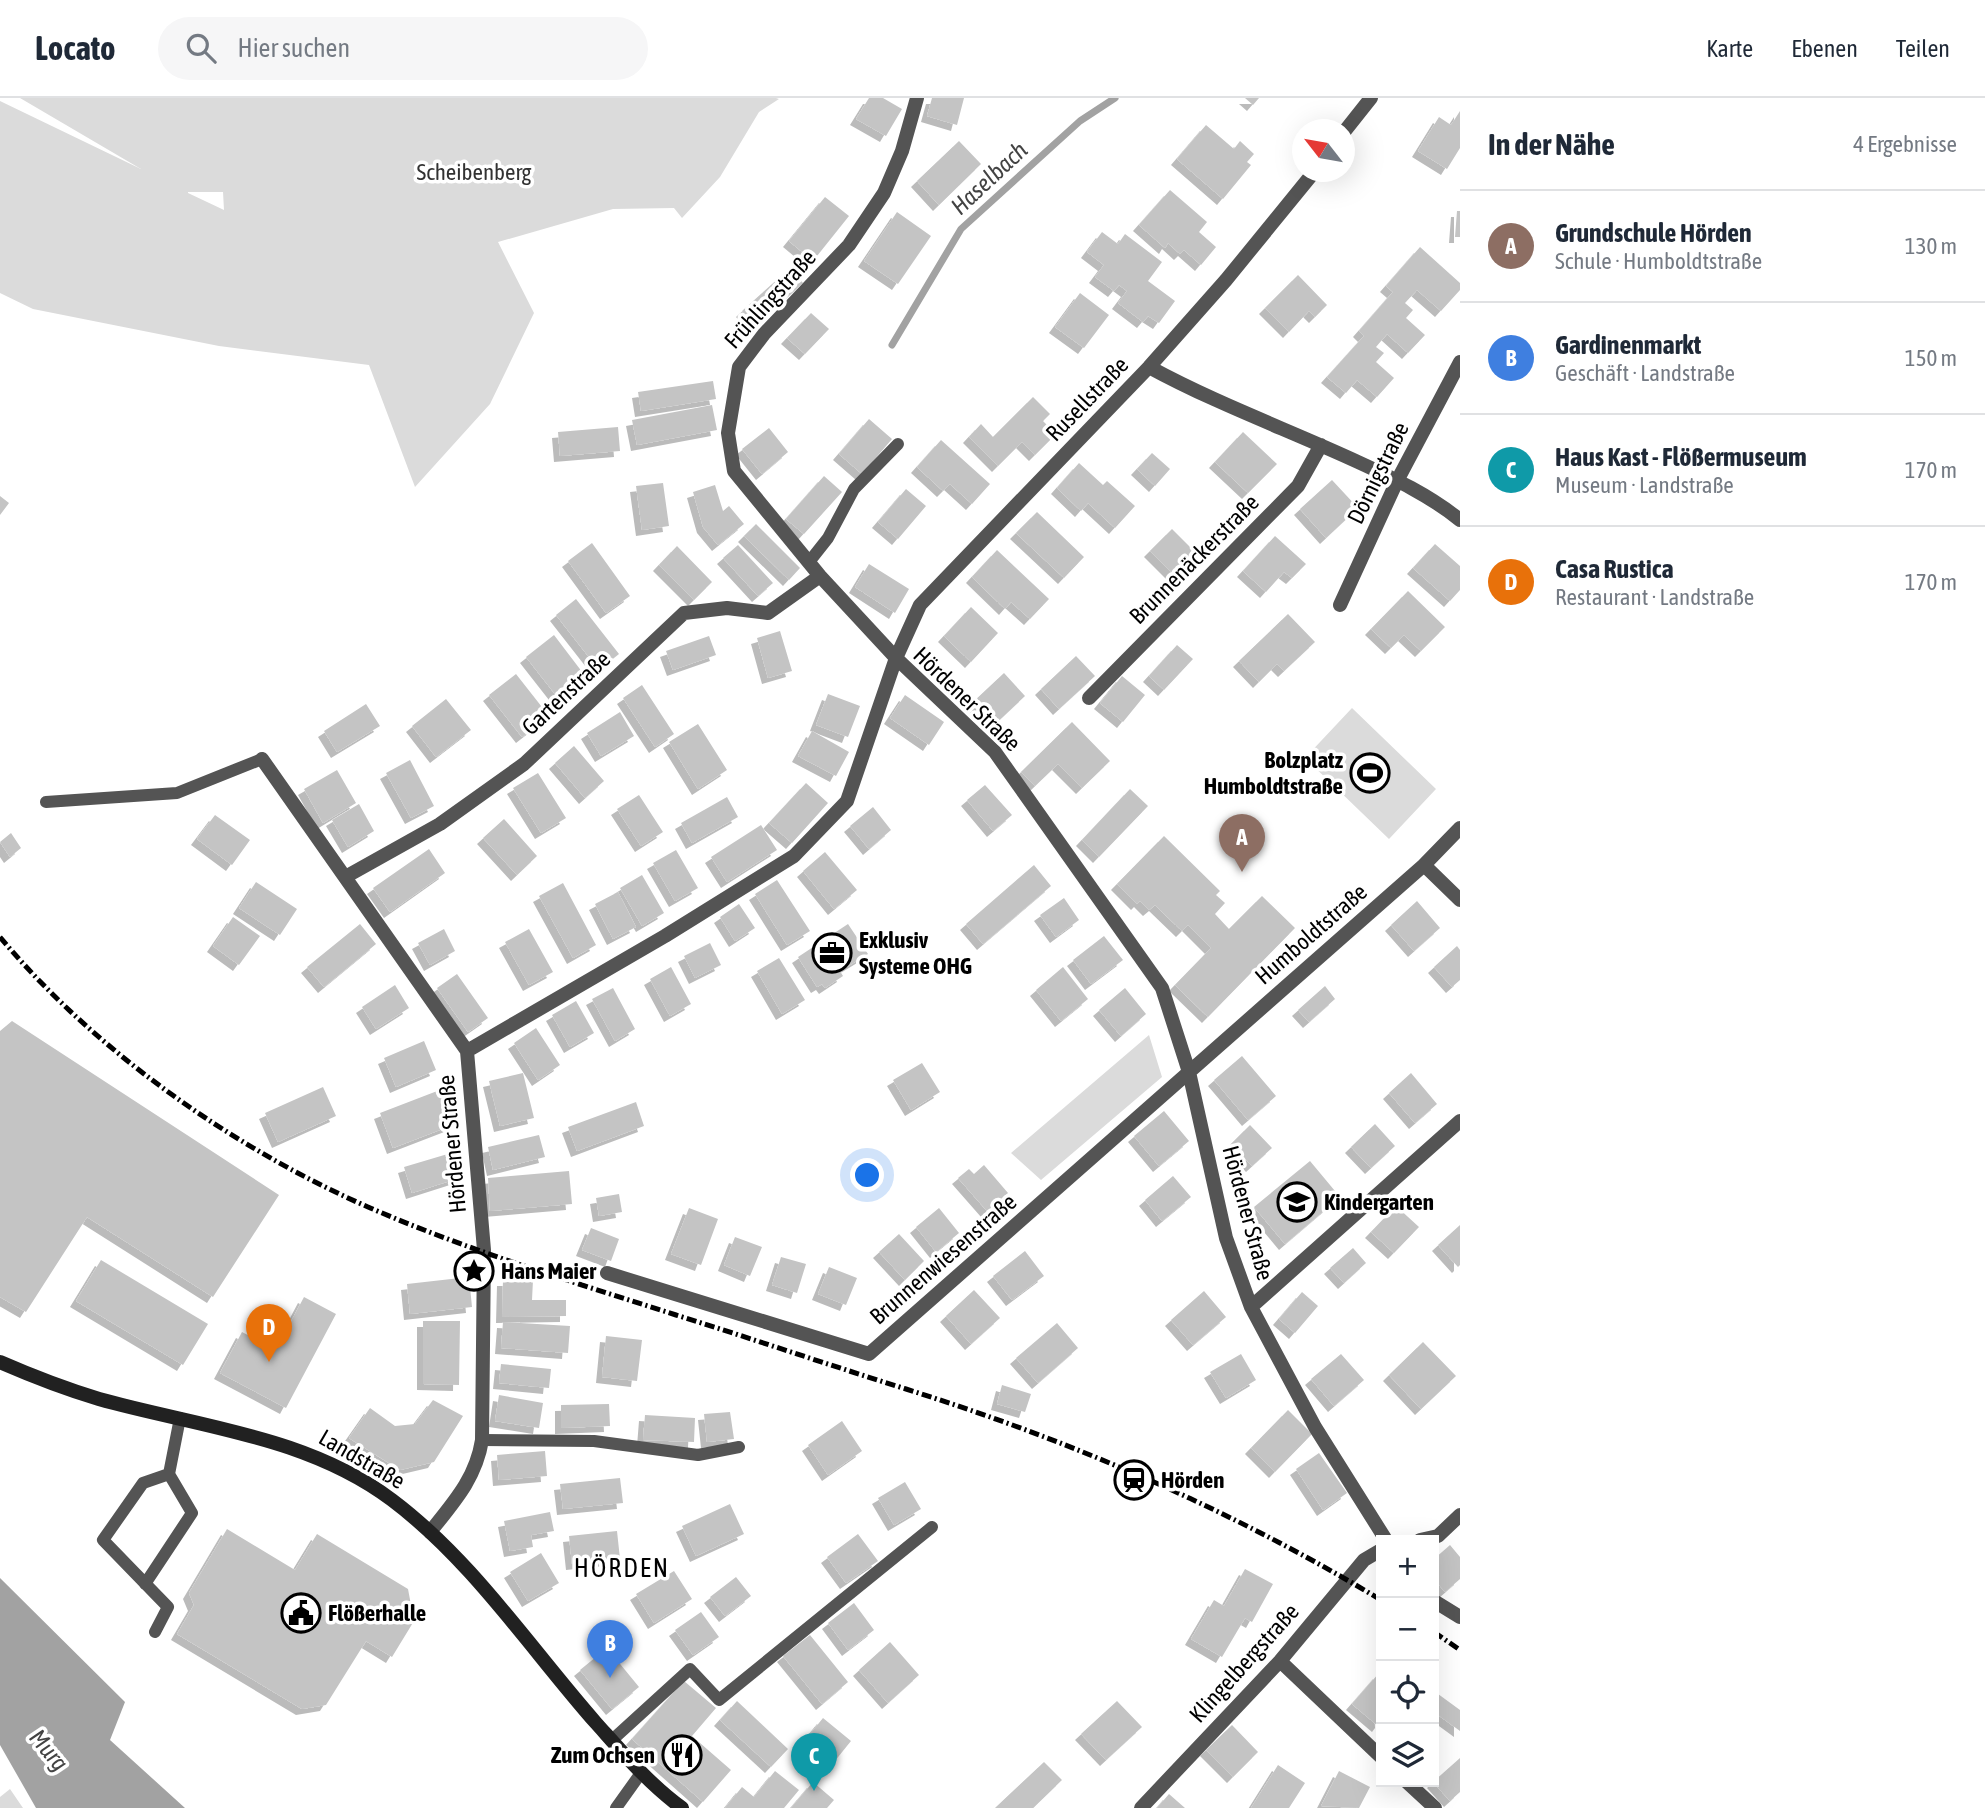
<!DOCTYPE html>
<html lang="de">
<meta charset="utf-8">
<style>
body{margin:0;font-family:"Asap Condensed",sans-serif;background:#f6f6f7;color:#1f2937}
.controls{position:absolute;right:21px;bottom:21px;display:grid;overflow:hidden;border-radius:0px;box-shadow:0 7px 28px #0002}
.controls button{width:63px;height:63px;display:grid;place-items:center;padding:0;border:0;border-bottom:2px solid #e0e1e3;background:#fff;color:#1f2937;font:35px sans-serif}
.compass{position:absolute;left:1292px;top:21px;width:63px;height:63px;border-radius:50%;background:#fff;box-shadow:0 7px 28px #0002;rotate:301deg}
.you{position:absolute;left:868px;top:1078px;width:24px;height:24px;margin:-18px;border:5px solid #fff;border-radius:50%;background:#1a73e8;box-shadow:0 0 0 10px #1a73e833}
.badge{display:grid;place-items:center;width:46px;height:46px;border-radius:50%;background:#d93025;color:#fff;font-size:23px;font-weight:700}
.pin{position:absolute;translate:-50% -58px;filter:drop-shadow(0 2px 4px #0008)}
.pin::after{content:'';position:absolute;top:37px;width:24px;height:21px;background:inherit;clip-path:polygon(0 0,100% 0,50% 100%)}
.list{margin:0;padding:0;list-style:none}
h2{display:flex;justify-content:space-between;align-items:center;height:91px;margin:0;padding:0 28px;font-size:30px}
h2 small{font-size:23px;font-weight:400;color:#747a83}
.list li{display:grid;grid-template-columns:46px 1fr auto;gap:21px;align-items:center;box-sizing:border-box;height:112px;padding:0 28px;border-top:2px solid #e0e1e3}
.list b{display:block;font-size:26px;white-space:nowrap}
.list p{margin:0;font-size:23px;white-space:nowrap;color:#747a83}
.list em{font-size:23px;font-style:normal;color:#747a83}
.icon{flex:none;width:38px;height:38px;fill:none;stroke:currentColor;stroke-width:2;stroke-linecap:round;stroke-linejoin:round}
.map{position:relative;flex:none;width:1460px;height:1710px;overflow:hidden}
header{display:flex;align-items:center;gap:42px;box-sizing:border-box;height:98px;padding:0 35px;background:#fff;border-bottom:2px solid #e0e1e3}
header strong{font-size:33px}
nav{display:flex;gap:38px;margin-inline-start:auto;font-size:24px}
.search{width:490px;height:63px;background:#f6f6f7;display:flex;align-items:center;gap:18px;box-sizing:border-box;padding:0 24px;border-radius:38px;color:#747a83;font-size:26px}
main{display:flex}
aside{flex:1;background:#fff}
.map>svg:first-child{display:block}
.green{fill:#dbdbdb;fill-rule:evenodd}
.water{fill:#a2a2a2}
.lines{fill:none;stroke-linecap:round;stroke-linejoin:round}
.stream{stroke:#a2a2a2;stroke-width:7}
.building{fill:#c4c4c4;filter:url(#shadow)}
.lane{stroke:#545454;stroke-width:12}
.street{stroke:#545454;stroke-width:14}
.secondary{stroke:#212121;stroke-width:14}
.rail{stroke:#000;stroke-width:5;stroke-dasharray:10 3.5 2 3.5;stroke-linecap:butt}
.labels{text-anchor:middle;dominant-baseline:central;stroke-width:7;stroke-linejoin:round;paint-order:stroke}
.park-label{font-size:23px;fill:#323232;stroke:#fff}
.street-label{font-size:23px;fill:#000;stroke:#fff}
.poi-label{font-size:23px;font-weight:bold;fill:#000;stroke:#fff;text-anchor:start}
.water-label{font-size:24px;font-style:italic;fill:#434343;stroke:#fff}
.quarter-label{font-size:26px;letter-spacing:2px;fill:#000;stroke:#fff}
</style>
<header>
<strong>Locato</strong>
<div class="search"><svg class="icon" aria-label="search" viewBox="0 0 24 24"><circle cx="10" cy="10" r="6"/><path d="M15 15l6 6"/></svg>Hier suchen</div>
<nav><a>Karte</a><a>Ebenen</a><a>Teilen</a></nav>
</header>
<main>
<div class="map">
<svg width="1460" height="1710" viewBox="0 0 1460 1710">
<defs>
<filter id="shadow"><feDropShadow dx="-6" dy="6" stdDeviation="0" flood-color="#0004"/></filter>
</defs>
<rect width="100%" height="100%" fill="#fff"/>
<path class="green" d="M20,0H776L779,1L759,14L720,79L682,120L674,110L613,111L498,144L534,215L490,306L415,389L369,267L219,248L33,211L0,195V3L141,71ZM188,94H223L224,112L188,95Z
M1352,610L1436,691L1389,741L1305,660Z
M1149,937L1162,979L1041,1082L1011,1055Z
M10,1691L23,1710H0V1699Z"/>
<path class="water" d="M0,1480L125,1604L110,1642L185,1710H36L0,1647Z"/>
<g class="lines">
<path class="stream" d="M892,247L961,131L1080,23L1115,0"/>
</g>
<path class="building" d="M869,0H883L902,11L886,38L856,21Z
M932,0H964L957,27L927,18Z
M1245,0H1259L1253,7Z
M1460,13V50L1447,71L1418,53L1439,19L1451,27Z
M1206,27L1234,51L1240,43L1254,56L1247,64L1251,67L1223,101L1177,61Z
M959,43L981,66L939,107L917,83Z
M1170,92L1207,124L1199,134L1216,149L1201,167L1184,152L1180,156L1168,145L1165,150L1139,127Z
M825,99L849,118L813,163L789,143Z
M1457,113H1460V139H1455Z
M897,114L931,138L898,186L864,163Z
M1102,134L1118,146L1125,136L1162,164L1148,183L1175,203L1159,225L1148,218L1143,224L1118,205L1127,193L1119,187L1114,193L1095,179L1104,167L1087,154Z
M1420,149L1460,185V192L1441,213L1417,192L1405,205L1413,212L1406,220L1425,237L1408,255L1387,236L1376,249L1384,255L1376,264L1394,280L1377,299L1357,282L1346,295L1327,279L1364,238L1359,233L1393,194L1386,188Z
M790,170L803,185L755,228L742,213Z
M1298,177L1327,207L1315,219L1309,213L1289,234L1265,210Z
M1080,195L1109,217L1084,250L1055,229Z
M811,215L829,231L805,256L787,240Z
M713,283L716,301L641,313L638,294Z
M1033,299L1050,316L1043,323L1056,336L1035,357L1022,344L998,368L969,339L981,326L993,339Z
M712,307L717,332L637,347L632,322Z
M869,321L892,341L862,376L839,356Z
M618,329L620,353L560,358L558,334Z
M769,330L788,354L762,376L742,351Z
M1243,334L1277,366L1248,395L1215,364Z
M941,342L990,386L972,406L950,386L943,393L917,369Z
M1152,355L1170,371L1155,388L1137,371Z
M1079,365L1103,387L1107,383L1135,408L1115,430L1088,405L1081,413L1057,390Z
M824,378L842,394L804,436L786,421Z
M1332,382L1358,410L1326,440L1300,411Z
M663,385L669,428L642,432L636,388Z
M715,387L723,413L729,408L744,426L718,447L703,429L693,394Z
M906,391L926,408L898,441L878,424Z
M0,398L9,405L0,417Z
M1037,414L1084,459L1064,480L1016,435Z
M756,426L800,470L789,482L744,438Z
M1172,431L1196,455L1174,477L1150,453Z
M1275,438L1306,466L1292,480L1284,474L1266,494L1243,473Z
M592,445L630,498L606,515L568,463Z
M1435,446L1460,468V492L1450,503L1413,470Z
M738,447L773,485L758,498L723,460Z
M677,448L712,484L694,502L659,467Z
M997,452L1049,501L1030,521L1011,504L1005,511L972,479Z
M869,466L909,491L895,515L855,489Z
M1408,493L1445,529L1421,553L1404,537L1391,550L1371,531Z
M576,501L619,556L599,572L556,517Z
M971,509L998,535L971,564L944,538Z
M1288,516L1315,544L1284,573L1277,566L1259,584L1239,563Z
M780,533L792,573L768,580L757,540Z
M554,537L589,583L562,605L526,559Z
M709,538L716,557L673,572L666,553Z
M1177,547L1193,561L1164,592L1149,578Z
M1076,558L1095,578L1059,611L1041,591Z
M1004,575L1025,598L993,628L972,605Z
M516,576L549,618L522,639L489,597Z
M1122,578L1145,597L1123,624L1100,605Z
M642,587L674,636L655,649L623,600Z
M828,596L860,608L848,639L816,627Z
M905,597L944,624L929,647L890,620Z
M446,601L471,632L436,659L412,628Z
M366,606L380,628L337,654L324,633Z
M620,614L634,638L601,658L587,635Z
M1072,624L1110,663L1082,690L1058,666L1035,688L1021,674Z
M698,626L727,672L698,691L669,644Z
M812,633L849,654L836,678L798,658Z
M574,648L604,683L585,700L555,665Z
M410,662L434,708L411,720L386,675Z
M337,672L356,705L323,725L304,691Z
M538,675L566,720L541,735L513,690Z
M806,685L828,705L792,745L769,725Z
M985,687L1012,717L993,733L967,702Z
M1130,691L1148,708L1099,759L1082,742Z
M639,697L663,734L641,748L617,711Z
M727,699L738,719L692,745L681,725Z
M359,706L374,733L348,749L332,722Z
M873,709L891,732L869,751L850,728Z
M215,717L250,742L232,767L197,741Z
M504,721L537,758L517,777L483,740Z
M761,727L777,752L727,784L711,759Z
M11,735L21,750L10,759L0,744Z
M1164,738L1220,793L1216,797L1225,805L1215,816L1229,831L1262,798L1295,830L1208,919L1175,887L1211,850L1188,827L1182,833L1155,807L1149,812L1140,803L1137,806L1117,786Z
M429,751L445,775L390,814L373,790Z
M676,752L698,790L675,803L653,765Z
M825,754L857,792L834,811L803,773Z
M1034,767L1051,788L983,846L966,826Z
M642,777L664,815L642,828L620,790Z
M777,782L810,833L787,847L755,796Z
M256,784L297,811L280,837L239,810Z
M563,785L596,847L573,860L539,798Z
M618,794L636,829L613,841L595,806Z
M1064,800L1079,822L1056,839L1040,817Z
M1417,803L1440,830L1414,853L1391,827Z
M739,806L755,830L735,843L720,819Z
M233,819L260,838L239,867L213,848Z
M360,826L376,846L324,889L307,869Z
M848,826L868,856L840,873L843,878L825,890L822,886L817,889L798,859Z
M444,831L455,853L430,867L418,845Z
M529,831L553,874L529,887L505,844Z
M1104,838L1123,862L1091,886L1073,862Z
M710,845L721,867L695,880L684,858Z
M1457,848L1460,852V882L1452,889L1434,869Z
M779,860L805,902L782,916L757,873Z
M671,869L691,906L670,918L650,881Z
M1063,869L1088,901L1061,923L1036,892Z
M457,876L488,920L468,934L437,890Z
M395,887L409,910L376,931L362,909Z
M1325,888L1335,901L1309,924L1298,912Z
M613,890L635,931L615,943L592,901Z
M1125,890L1146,916L1121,938L1099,912Z
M576,903L594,935L570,949L552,917Z
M12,923L279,1097L213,1199L87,1119L26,1214L0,1199V933Z
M536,930L560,967L538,982L514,945Z
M424,943L436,972L396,989L384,960Z
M1242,958L1276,998L1248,1022L1214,982Z
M922,965L940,994L911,1012L893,982Z
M523,975L534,1020L500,1028L489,983Z
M1411,975L1437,1006L1415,1025L1389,995Z
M323,989L336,1018L278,1044L265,1015Z
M445,990L458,1025L393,1050L380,1015Z
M636,1004L644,1028L577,1053L568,1029Z
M1164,1013L1189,1043L1159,1068L1134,1038Z
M1375,1026L1395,1048L1371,1070L1351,1049Z
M1250,1027L1272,1050L1252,1068L1231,1046Z
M539,1037L545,1059L493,1072L488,1049Z
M451,1055L459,1080L412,1095L404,1069Z
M1310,1063L1340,1099L1285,1146L1254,1109Z
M984,1067L1008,1095L987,1113L958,1080L969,1071L974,1076Z
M569,1073L572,1106L490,1113L488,1080Z
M1173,1078L1191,1099L1162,1123L1145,1102Z
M619,1096L622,1114L599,1118L596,1100Z
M1396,1108L1419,1129L1394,1155L1371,1134Z
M689,1110L718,1121L701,1167L671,1156Z
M939,1110L959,1135L936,1154L916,1129Z
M1460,1127V1167L1458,1169L1438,1147Z
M591,1130L619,1141L611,1163L582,1152Z
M899,1136L924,1163L905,1182L879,1154Z
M735,1139L762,1149L750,1178L724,1167Z
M1353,1150L1366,1165L1344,1185L1330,1170Z
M1025,1153L1044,1178L1012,1202L993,1178Z
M781,1159L806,1166L797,1195L772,1187Z
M101,1162L208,1226L183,1267L76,1203Z
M829,1169L857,1180L846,1207L818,1196Z
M469,1179L472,1209L410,1216L407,1186Z
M503,1182H533L532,1202H566V1218L502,1219Z
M974,1192L1000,1220L971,1246L946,1218Z
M1204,1193L1226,1219L1193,1247L1171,1222Z
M1302,1194L1318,1208L1295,1235L1279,1221Z
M304,1199L336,1216L286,1310L220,1275L242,1234L276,1252Z
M423,1223H460L459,1287L423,1286Z
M503,1224L570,1228L568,1255L501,1250Z
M1057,1225L1078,1250L1038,1285L1016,1260Z
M606,1238L642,1242L637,1283L602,1279Z
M1423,1244L1456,1278L1421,1311L1389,1277Z
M1241,1256L1256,1282L1226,1300L1210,1274Z
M1341,1256L1364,1282L1334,1308L1311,1281Z
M501,1266L551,1271L549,1290L499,1285Z
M1002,1287L1031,1296L1025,1314L997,1306Z
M499,1297L543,1305L539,1330L495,1323Z
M433,1302L463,1318L434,1364L400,1372L349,1340L370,1310L395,1328L415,1326Z
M609,1306L610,1328L561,1330V1307Z
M1288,1312L1312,1336L1275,1374L1251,1350Z
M730,1314L734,1341L707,1344L704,1316Z
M645,1317L695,1320L694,1344L643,1342Z
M842,1323L862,1353L828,1377L808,1347Z
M545,1353L547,1378L499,1382L497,1357Z
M1319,1355L1347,1395L1323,1412L1296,1371Z
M620,1380L623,1405L563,1411L560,1386Z
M905,1384L921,1411L894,1427L878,1400Z
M730,1406L744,1436L696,1458L682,1428Z
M550,1414L554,1433L531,1437L533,1449L510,1453L504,1423Z
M227,1431L295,1472L317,1436L408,1491L414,1523L392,1559L366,1543L326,1607L302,1611L177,1536L194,1507L189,1495Z
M617,1433L620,1461L572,1466L569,1438Z
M858,1436L878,1463L846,1485L827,1459Z
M1450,1447L1460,1459V1481L1445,1494L1434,1481V1461Z
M541,1455L559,1485L528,1503L510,1474Z
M1245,1471L1273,1486L1252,1524L1245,1520L1222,1559L1191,1541L1214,1502L1224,1508Z
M674,1473L692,1501L654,1525L636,1496Z
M736,1479L751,1498L725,1518L710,1499Z
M854,1505L874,1532L848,1552L828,1525Z
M701,1514L719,1539L693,1557L675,1532Z
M810,1537L848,1584L822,1606L783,1558Z
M890,1544L919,1577L888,1605L859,1572Z
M607,1550L639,1589L612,1611L580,1572Z
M1379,1575L1381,1624L1378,1628L1352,1606Z
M684,1583L716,1610L692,1638L731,1672L703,1704L632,1641Z
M1434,1593L1460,1612V1633L1434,1614Z
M737,1603L788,1651L771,1669L720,1622Z
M1117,1603L1142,1629L1106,1662L1081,1636Z
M823,1620L851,1643L826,1674L798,1651Z
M1232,1627L1258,1654L1233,1679L1206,1652Z
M1460,1660V1694L1450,1703L1433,1684Z
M1044,1664L1062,1682L1033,1710H995Z
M1278,1667L1305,1685L1289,1710H1251Z
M775,1673L799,1692L784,1710H725L742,1689L754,1699Z
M1339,1673L1370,1689L1359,1710L1321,1708Z
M813,1684L834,1702L827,1710H791Z
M1169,1696L1185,1710H1157Z"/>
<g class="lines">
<path class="lane" d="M809,464L828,440L854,391L898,346
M46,704L177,695L262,661
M482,1342L594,1343L698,1357L739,1349
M145,1486L192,1415L169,1376
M155,1534L168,1509L103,1442L143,1385L169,1376L180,1320
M611,1643L690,1571L719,1602L932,1429
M616,1710L641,1675"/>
<path class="street" d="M917,0L902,53L884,95L849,147L764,236L739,269L728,335L734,373L820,478L896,560L995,654L1162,890L1189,974L1226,1140L1251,1209L1315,1329L1386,1442
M1344,34L1371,0
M1149,269C1217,306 1289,332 1358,364C1395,381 1429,397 1460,422
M1340,507L1397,383L1460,264
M1089,600L1298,388L1321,347
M262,661L467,953
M1424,767L1460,802
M347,778L440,726L524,666L684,515L727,510L768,515L820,478
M607,1175L869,1256L1424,767L1460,730
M1251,1209L1460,1023
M430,1434C454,1404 476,1380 482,1342L484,1152L467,953L665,838L794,758L847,703L896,560L920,507L1149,269L1226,182L1314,74
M1420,1442L1438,1438L1460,1417
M1434,1503L1460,1519
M1280,1563L1381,1659
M1407,1684L1435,1710
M1141,1710L1280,1563L1364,1462L1381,1452"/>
<path class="secondary" d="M0,1264C32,1278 66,1291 99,1301C199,1329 307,1338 392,1402C472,1462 530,1550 596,1625C623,1655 649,1686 682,1710"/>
<path class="rail" d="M0,839C94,952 233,1050 368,1109C467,1152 573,1184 676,1217C753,1241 829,1267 906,1291C1072,1343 1232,1412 1381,1502
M1434,1534L1460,1552"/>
</g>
<defs>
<g id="stadium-ring" transform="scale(2.0125)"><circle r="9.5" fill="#fff" stroke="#000" stroke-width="1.5"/><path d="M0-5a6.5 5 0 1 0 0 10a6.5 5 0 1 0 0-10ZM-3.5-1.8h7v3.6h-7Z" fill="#000"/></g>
<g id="office-ring" transform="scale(2.0125)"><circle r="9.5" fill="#fff" stroke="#000" stroke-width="1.5"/><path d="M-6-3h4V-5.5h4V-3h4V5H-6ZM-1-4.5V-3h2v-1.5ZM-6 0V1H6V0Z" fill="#000"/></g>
<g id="school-ring" transform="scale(2.0125)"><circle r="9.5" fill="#fff" stroke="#000" stroke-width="1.5"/><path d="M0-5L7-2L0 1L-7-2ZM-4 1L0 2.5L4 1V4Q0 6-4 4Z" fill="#000"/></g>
<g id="sight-ring" transform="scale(2.0125)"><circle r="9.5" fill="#fff" stroke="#000" stroke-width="1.5"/><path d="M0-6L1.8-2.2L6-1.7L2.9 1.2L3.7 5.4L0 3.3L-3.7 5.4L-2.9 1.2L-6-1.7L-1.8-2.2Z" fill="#000"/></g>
<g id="station-ring" transform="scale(2.0125)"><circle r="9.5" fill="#fff" stroke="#000" stroke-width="1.5"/><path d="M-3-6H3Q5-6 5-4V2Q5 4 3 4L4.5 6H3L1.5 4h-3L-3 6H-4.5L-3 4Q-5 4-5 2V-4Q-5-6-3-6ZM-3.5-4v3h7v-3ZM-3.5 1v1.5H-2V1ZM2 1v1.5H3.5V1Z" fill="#000"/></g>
<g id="civic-ring" transform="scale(2.0125)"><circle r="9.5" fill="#fff" stroke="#000" stroke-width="1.5"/><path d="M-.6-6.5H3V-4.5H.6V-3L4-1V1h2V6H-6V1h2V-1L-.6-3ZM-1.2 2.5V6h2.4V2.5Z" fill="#000"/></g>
<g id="restaurant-ring" transform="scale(2.0125)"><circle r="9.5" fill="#fff" stroke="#000" stroke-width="1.5"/><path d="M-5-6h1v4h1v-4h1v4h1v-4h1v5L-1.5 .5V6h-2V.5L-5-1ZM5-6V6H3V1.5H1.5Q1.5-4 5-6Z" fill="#000"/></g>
</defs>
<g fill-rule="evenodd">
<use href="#stadium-ring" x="1370" y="675"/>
<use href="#office-ring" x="832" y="855"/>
<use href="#school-ring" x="1297" y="1104"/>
<use href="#sight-ring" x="474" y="1173"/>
<use href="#station-ring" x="1134" y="1382"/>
<use href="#civic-ring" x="301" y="1515"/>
<use href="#restaurant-ring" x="682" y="1657"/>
</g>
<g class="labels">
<g class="park-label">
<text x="474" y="74">Scheibenberg</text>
</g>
<g class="street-label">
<text transform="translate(770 201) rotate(-48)">Frühlingstraße</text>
<text transform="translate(1087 301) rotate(-46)">Rusellstraße</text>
<text transform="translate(1378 375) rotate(-64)">Dörnigstraße</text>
<text transform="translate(1194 461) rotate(-45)">Brunnenäckerstraße</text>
<text transform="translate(566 595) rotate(-43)">Gartenstraße</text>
<text transform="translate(967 601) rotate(44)">Hördener Straße</text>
<text transform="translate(1311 836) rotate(-41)">Humboldtstraße</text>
<text transform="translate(452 1046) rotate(-95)">Hördener Straße</text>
<text transform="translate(1248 1115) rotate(75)">Hördener Straße</text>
<text transform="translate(943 1161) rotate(-41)">Brunnenwiesenstraße</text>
<text transform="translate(362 1361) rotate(30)">Landstraße</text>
<text transform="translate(1244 1565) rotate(-48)">Klingelbergstraße</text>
</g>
<g class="poi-label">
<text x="1343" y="662" text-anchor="end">Bolzplatz<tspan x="1343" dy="26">Humboldtstraße</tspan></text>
<text x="859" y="842">Exklusiv<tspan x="859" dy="26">Systeme OHG</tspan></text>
<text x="1324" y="1104">Kindergarten</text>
<text x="501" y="1173">Hans Maier</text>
<text x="1161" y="1382">Hörden</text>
<text x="328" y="1515">Flößerhalle</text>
<text x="655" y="1657" text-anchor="end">Zum Ochsen</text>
</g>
<g class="water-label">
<text transform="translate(989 80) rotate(-43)">Haselbach</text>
<text transform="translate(49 1652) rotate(50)">Murg</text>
</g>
<g class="quarter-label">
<text x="622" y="1470">HÖRDEN</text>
</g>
</g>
</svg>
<div class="controls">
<button>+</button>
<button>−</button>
<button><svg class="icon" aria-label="locate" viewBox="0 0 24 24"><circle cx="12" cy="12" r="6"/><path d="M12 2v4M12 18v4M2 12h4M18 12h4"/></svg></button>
<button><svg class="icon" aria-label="layers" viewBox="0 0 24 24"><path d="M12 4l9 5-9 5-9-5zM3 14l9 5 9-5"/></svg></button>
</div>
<svg class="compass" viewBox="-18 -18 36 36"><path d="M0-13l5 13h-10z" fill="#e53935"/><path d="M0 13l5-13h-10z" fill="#747a83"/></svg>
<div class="you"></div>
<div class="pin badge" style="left:1242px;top:774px;background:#8d6e63">A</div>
<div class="pin badge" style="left:610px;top:1580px;background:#3f7fe0">B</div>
<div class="pin badge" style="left:814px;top:1693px;background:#0f9aa8">C</div>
<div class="pin badge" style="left:269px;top:1264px;background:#e8710a">D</div>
</div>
<aside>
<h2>In der Nähe<small>4 Ergebnisse</small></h2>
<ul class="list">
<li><span class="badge" style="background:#8d6e63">A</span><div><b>Grundschule Hörden</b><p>Schule · Humboldtstraße</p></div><em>130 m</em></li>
<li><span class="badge" style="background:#3f7fe0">B</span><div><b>Gardinenmarkt</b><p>Geschäft · Landstraße</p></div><em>150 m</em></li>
<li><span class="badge" style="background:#0f9aa8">C</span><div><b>Haus Kast - Flößermuseum</b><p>Museum · Landstraße</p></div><em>170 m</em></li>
<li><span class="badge" style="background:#e8710a">D</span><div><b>Casa Rustica</b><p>Restaurant · Landstraße</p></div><em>170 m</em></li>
</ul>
</aside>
</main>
